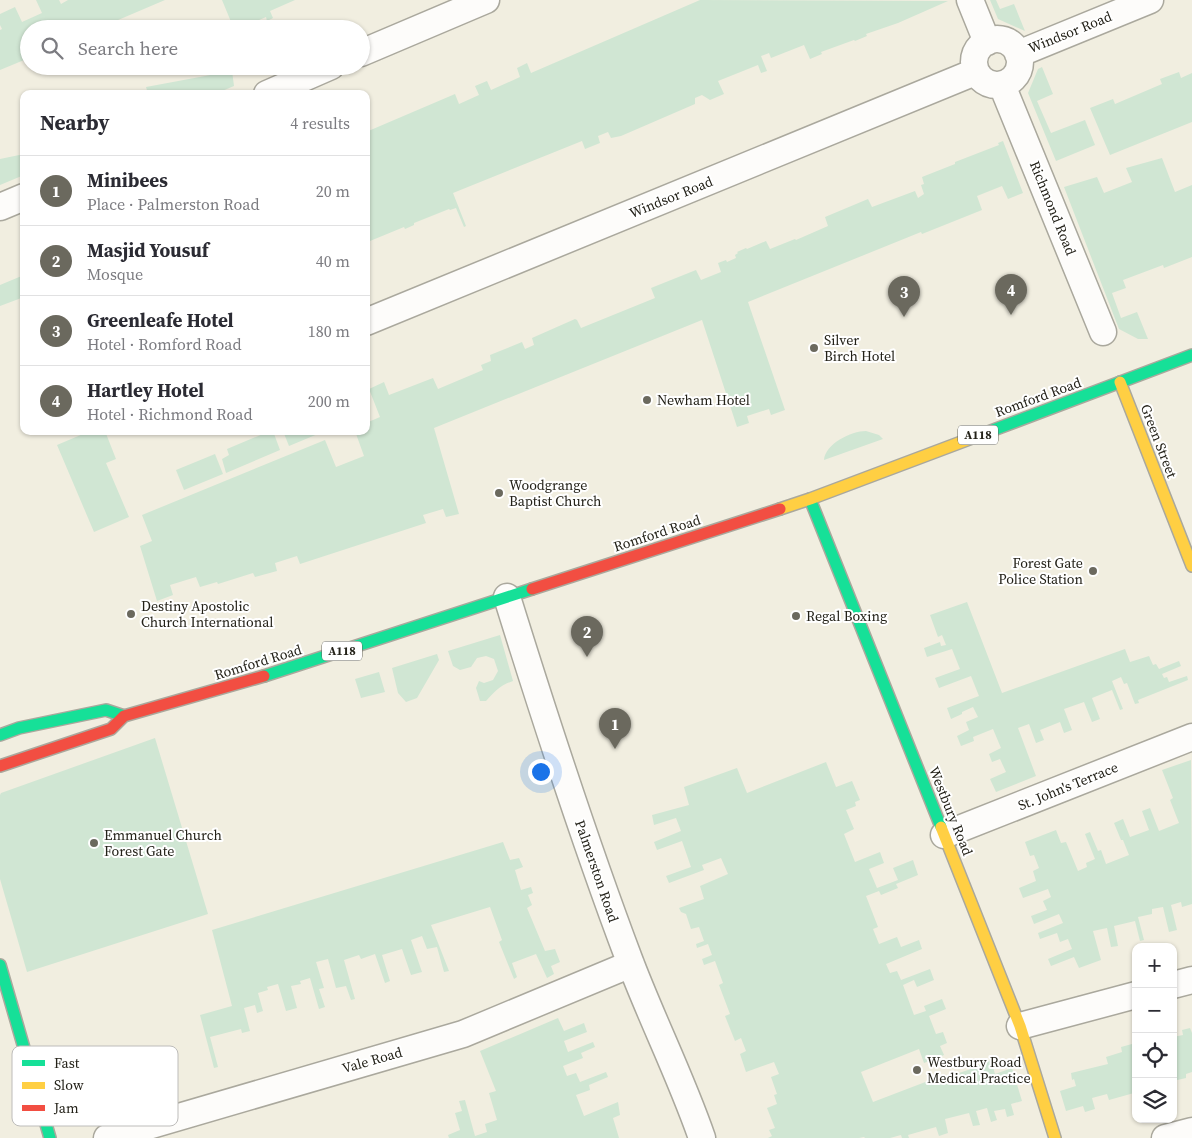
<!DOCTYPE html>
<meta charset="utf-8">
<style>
body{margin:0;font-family:"Source Serif 4",serif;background:#f2f2f3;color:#2b2b33}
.controls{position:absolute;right:15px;bottom:15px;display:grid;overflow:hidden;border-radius:10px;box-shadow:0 1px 4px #0004}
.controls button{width:45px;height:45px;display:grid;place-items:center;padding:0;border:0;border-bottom:1px solid #e1e1e2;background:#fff;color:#2b2b33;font:25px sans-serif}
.you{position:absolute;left:540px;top:771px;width:18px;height:18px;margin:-12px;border:4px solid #fff;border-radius:50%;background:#1a73e8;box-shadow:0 0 0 8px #1a73e833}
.badge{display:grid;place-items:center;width:32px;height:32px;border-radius:50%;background:#6b695e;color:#fff;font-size:16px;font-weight:700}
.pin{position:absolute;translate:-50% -41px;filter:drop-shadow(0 1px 2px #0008)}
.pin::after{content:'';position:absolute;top:26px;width:18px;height:15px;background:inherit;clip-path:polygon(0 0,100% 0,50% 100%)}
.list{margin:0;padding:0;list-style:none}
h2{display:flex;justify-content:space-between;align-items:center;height:65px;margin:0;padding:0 20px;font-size:21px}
h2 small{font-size:16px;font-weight:400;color:#7c7c81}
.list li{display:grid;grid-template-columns:32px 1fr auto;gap:15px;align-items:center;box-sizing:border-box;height:70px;padding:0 20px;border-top:1px solid #e1e1e2}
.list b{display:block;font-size:19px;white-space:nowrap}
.list p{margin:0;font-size:16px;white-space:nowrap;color:#7c7c81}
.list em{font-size:16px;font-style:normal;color:#7c7c81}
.icon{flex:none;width:28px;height:28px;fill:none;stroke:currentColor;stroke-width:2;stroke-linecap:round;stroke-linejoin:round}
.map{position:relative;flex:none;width:1192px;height:1138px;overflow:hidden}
.search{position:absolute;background:#fff;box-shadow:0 1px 4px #0004;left:20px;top:20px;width:350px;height:55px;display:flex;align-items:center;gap:12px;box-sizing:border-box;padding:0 18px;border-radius:28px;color:#7c7c81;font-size:19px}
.panel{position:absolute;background:#fff;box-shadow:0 1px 4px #0004;left:20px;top:90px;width:350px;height:345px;border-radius:10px}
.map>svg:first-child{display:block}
.green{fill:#d0e6d3}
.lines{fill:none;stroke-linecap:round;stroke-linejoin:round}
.street-casing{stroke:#aaa89d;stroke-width:29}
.fast-casing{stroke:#aaa89d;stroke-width:14}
.slow-casing{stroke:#aaa89d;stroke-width:14}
.jam-casing{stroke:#aaa89d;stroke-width:14}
.street{stroke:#fdfcfa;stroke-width:26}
.fast{stroke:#16e098;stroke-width:11}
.slow{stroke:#ffcf43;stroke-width:11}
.jam{stroke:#f24e42;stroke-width:11}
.poi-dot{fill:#6b695e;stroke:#fff;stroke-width:2}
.labels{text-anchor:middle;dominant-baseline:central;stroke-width:4;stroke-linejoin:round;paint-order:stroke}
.shield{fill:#fff;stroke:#65645d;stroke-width:1}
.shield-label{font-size:12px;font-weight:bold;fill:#232118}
.street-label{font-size:14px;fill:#232118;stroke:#fff}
.poi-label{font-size:14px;fill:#232118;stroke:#fff;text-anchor:start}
.key{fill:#fff;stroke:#bdbcba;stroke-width:1}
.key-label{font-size:14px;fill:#232118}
</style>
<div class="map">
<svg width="1192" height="1138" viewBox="0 0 1192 1138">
<rect width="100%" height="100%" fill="#f1eee0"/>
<path class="green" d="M36,0H59L61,4L68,0H165L97,29H29V58L0,70V30L2,29L0,25V14L15,7L22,22L42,13Z
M222,0H295L270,11L273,18L267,21L266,17L239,29H234Z
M700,0L948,1L898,23L866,34L867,36L855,41L854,40L821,52L822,54L810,59L804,45L771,58L769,53L761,56L767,71L761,73L758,65L718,81L724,94L710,100L702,95L695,98V104L621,136L611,138L608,132L598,136L600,143L585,149L582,141L453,193L466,226L464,227L456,208L450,210L449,209L414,223V225L405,229L404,227L370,241L366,231V132L455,94L459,104L479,95L475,86L487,81L491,90L520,77L517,68L527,63L531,73Z
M990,0H996L1000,9L1014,4L1025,31L998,19Z
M1042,67L1053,94L1037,101L1051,133L1085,120L1095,145L1056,161L1028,93L1038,69Z
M232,71L234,86L215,94H148L146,87Z
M1179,72L1181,78L1192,73V122L1110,155L1090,108L1113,99L1115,104L1162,84L1160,79Z
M1003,141L1023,193L1008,199L1002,186L977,196L982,210L922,234L921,232L748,302L785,410L771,415L769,409L747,416L749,423L737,427L702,320L434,428L459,514L446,517L443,509L423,515L426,523L300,564L297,556L275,563L277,571L255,577L253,573L218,584L217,582L200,587L196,577L170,585L173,595L157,601L140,546L152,541L142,515L325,440L336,467L364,456L355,431H366V423L380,417L369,389L384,382L389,395L433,378L438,389L483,370L481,365L491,361L490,355L522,342L525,349L534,345L532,338L575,319L577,320L581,328L655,298L651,288L696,270L701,280L721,272L718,263L726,260L727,262L736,258L735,255L738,253L737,252L746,248L747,249L766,241L770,249L795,239L796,240L828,226L825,217L868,199L872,207L915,191L918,198L924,194L921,185L924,184L922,177L955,164V162L999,145L998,143Z
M24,154V175L0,185V159Z
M1162,158L1175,192L1192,185V257L1164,268L1163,265L1123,280L1126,288L1112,293L1121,318L1137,312L1148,339H1138L1119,329L1064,187L1097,177L1104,193L1132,182L1126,168Z
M24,275V297L0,306V285Z
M82,431H105L116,459L106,463L129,517L94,532L57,445L83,434Z
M270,431H273L280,450L226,473L222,459L229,455L227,449Z
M283,431H325L289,446Z
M866,431L879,435L883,439L824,460C825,444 851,431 866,431Z
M215,454L223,474L184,490L176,470Z
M967,602L1002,693L1125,649L1130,662L1149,656L1153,665L1156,664L1159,669L1179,661L1181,666L1162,674L1164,678L1167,677L1169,682L1187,676L1188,680L1138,700L1139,703L1135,704L1127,683L1124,684L1121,677L1112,681L1123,709L1120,710L1112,690L1092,698L1100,719L1092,722L1084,702L1064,709L1072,730L1064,733L1060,722L1040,730L1044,740L1036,743L1029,724L1018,728L1036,776L996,792L990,779L1006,772L1000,759L992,762L989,754L1001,748L993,729L973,737L974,741L961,746L957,736L969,730L966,722L978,717L973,707L962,712V714L951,719L947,708L979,696L971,676L939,688L935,678L960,669L952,649L927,657L924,648L940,642L941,646L946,645L942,635L938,637L930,615Z
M500,635L513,681C501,685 495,691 486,701H480L476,688L479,681L484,683L493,680L498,671L494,659L486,656L477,658L471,667L460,670L453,666L448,651Z
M437,654L439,660L417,698L406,702L398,693L392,668Z
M379,672L385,692L361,698L355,679Z
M155,738L208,914L27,972L0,879V795L1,793Z
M1191,760L1192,904L1182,907L1181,902L1171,905L1177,930L1169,932L1163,907L1152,909V914L1138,917L1144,940L1140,941L1135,921L1114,926L1118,946L1111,947L1107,928L1093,931L1101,960L1079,968L1074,957L1051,966L1048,959L1072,949L1068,939L1060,942L1057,933L1040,939L1038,933L1063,923L1059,914L1034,924L1031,916L1047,910L1043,901L1051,897L1048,889L1023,898L1019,888L1036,881L1033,871L1039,868L1034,855L1030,856L1025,842L1056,830L1061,843L1066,842L1078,871L1087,867L1086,863L1095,859L1085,834L1090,832L1098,851L1101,850L1106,864L1129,855L1123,840H1121L1114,823L1123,819L1130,837L1149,830L1142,811L1150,808L1159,831L1179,823L1170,800L1173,798L1162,770Z
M826,762L836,787L852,781L860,800L855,802L856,806L846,810L854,829L844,834L855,862L880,852L884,863L869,869L877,888L898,880L893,868L913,860L918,875L896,884L898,888L881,895L879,891L866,896L878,927L873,929L879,944L897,937L901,947L919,940L922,949L886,964L890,973L897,971L901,980L930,969L934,980L917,987L914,980L903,985L914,1015L926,1011L924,1006L942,999L946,1009L929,1016L936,1034L943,1032L947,1043L940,1046L944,1055L924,1063L919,1049L861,1072L873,1102L928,1081L929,1083L974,1068L991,1060L995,1074L1012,1068L1022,1101L1011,1104L1014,1115L1007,1117L1005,1109L994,1111L997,1120L991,1122L987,1108L976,1111L980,1125L973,1126L969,1113L945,1119L948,1133L939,1136L936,1127L908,1135L909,1138H902L901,1135L890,1138H865L864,1137L859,1138H768L772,1136L769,1130L775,1128L767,1108L777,1104L774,1095L777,1094L771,1077L779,1074L774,1062L746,1072L740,1054L746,1051L741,1038L735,1041L725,1016L730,1014L719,985L723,983L715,961L704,965L702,959L712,955L708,944L697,948L696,944L704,941L699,927L691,929L686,914L681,912L679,908L704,899L700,886L728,874L721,858L702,865L704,870L669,883L666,876L691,867L682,841L657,850L654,842L681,831L676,818L654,825L652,815L689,805L684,787L737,768L747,793Z
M503,842L510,860L519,858L523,867L515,870L521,890L531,887L533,893L528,895L532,905L527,908L545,951L555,949L560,962L551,966L554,974L547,978L536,954L512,963L517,977L514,979L499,942L502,940L490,907L431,925L449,971L444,972L437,947L427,949L422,936L411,940L422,972L411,975L402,949L382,955L390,981L385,983L375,954L361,959L359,955L344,960L355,999L351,1000L346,986L336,988L328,959L316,962L324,988L319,989L325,1007L319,1009L310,978L300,981L301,984L291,986L297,1008L286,1011L278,984L267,987L268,990L258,993L263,1011L257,1013L255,1005L244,1008L250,1031L242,1033L241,1029L210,1037L218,1067L214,1068L200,1015L232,1006L212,930Z
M558,1018L564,1031L584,1023L587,1032L564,1041L568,1052L593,1042L595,1047L581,1053L583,1058L563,1066L567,1076L576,1073L580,1082L606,1072L608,1077L589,1085L590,1090L576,1095L584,1116L618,1102L620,1115L613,1118L619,1138H449L448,1135L460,1130L455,1113L462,1111L459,1101L465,1100L475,1136L487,1132L485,1124L497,1120L489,1093L496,1091L480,1051Z
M1190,1028L1192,1033V1072L1186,1074V1078L1173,1081V1037L1183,1035L1182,1030Z
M1132,1044L1136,1057V1097L1134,1093L1109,1100L1107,1094L1092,1098L1095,1109L1085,1112L1083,1106L1066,1111L1060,1091L1076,1086L1074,1079L1072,1080L1071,1073L1108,1064L1106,1057L1122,1052L1121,1047Z"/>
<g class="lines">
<g class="street-casing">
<path id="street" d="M970,0L987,42
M974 62a23 23 0 1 1 46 0a23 23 0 1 1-46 0Z
M361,53L486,0
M1018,54L1150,0
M1002,85L1103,332
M267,94L331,66
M0,207L24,197
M366,322L975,72
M507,597C545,719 584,840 629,959C652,1020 681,1077 702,1138
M944,835L1192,737
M1173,985L1192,980
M1020,1026L1136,995
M107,1138L463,1034L631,964
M1165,1138L1192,1131"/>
</g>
<g class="fast-casing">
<path id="fast" d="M988,432L1192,355
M810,499L941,827
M264,676L532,589
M0,735L19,728L106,710L124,716
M0,965L50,1138"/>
</g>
<g class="slow-casing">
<path id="slow" d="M1120,382L1192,566
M780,509L810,499L988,432
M941,827L1020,1026L1055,1138"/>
</g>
<g class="jam-casing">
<path id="jam" d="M532,589L780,509
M0,766L111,729L124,716L264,676"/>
</g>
<use href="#street" class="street"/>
<use href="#fast" class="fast"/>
<use href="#slow" class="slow"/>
<use href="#jam" class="jam"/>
</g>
<g class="poi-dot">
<circle cx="814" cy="348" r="5"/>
<circle cx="647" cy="400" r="5"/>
<circle cx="499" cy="493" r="5"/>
<circle cx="1093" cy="571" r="5"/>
<circle cx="131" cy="614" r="5"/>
<circle cx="796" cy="616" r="5"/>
<circle cx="94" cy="843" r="5"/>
<circle cx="917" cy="1070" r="5"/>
</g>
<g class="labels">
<g class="shield">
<rect x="958" y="425.5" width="40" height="19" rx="4"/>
<rect x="322" y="641.5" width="40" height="19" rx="4"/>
</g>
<g class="shield-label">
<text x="978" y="435">A118</text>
<text x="342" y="651">A118</text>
</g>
<g class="street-label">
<text transform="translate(1070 32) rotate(-22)">Windsor Road</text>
<text transform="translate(671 197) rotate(-22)">Windsor Road</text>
<text transform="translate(1053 208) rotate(68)">Richmond Road</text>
<text transform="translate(1038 397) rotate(-20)">Romford Road</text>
<text transform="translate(1159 441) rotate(69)">Green Street</text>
<text transform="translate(657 533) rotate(-18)">Romford Road</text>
<text transform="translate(258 662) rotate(-17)">Romford Road</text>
<text transform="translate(1068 786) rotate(-22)">St. John's Terrace</text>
<text transform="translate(951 811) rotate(68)">Westbury Road</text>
<text transform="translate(597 871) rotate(71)">Palmerston Road</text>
<text transform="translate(372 1060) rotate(-16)">Vale Road</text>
</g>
<g class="poi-label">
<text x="824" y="340">Silver<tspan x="824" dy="16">Birch Hotel</tspan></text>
<text x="657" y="400">Newham Hotel</text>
<text x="509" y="485">Woodgrange<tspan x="509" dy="16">Baptist Church</tspan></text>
<text x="1083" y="563" text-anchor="end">Forest Gate<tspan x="1083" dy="16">Police Station</tspan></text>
<text x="141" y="606">Destiny Apostolic<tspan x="141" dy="16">Church International</tspan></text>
<text x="806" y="616">Regal Boxing</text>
<text x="104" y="835">Emmanuel Church<tspan x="104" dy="16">Forest Gate</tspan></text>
<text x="927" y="1062">Westbury Road<tspan x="927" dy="16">Medical Practice</tspan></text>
</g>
</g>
<rect x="12" y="1046" width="166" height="80" rx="8" class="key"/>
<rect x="22" y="1060" width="23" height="6" fill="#16e098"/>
<rect x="22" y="1082" width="23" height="7" fill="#ffcf43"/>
<rect x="22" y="1105" width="23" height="6" fill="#f24e42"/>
<g class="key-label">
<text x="54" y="1068">Fast</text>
<text x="54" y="1090">Slow</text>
<text x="54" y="1113">Jam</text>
</g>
</svg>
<div class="controls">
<button>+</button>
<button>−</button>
<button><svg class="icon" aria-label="locate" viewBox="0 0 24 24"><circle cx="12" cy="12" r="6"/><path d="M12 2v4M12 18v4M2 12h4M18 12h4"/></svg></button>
<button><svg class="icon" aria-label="layers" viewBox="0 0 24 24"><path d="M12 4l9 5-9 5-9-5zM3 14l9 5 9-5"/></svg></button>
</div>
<div class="you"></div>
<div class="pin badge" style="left:615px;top:749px">1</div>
<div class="pin badge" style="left:587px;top:657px">2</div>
<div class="pin badge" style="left:904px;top:317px">3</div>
<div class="pin badge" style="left:1011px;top:315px">4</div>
<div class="search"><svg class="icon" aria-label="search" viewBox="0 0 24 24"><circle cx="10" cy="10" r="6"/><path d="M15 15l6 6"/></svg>Search here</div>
<section class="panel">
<h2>Nearby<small>4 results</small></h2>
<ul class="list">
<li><span class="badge">1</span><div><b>Minibees</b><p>Place · Palmerston Road</p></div><em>20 m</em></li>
<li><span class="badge">2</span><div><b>Masjid Yousuf</b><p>Mosque</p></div><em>40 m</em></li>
<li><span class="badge">3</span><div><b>Greenleafe Hotel</b><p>Hotel · Romford Road</p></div><em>180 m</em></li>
<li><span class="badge">4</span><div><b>Hartley Hotel</b><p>Hotel · Richmond Road</p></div><em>200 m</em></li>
</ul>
</section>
</div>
